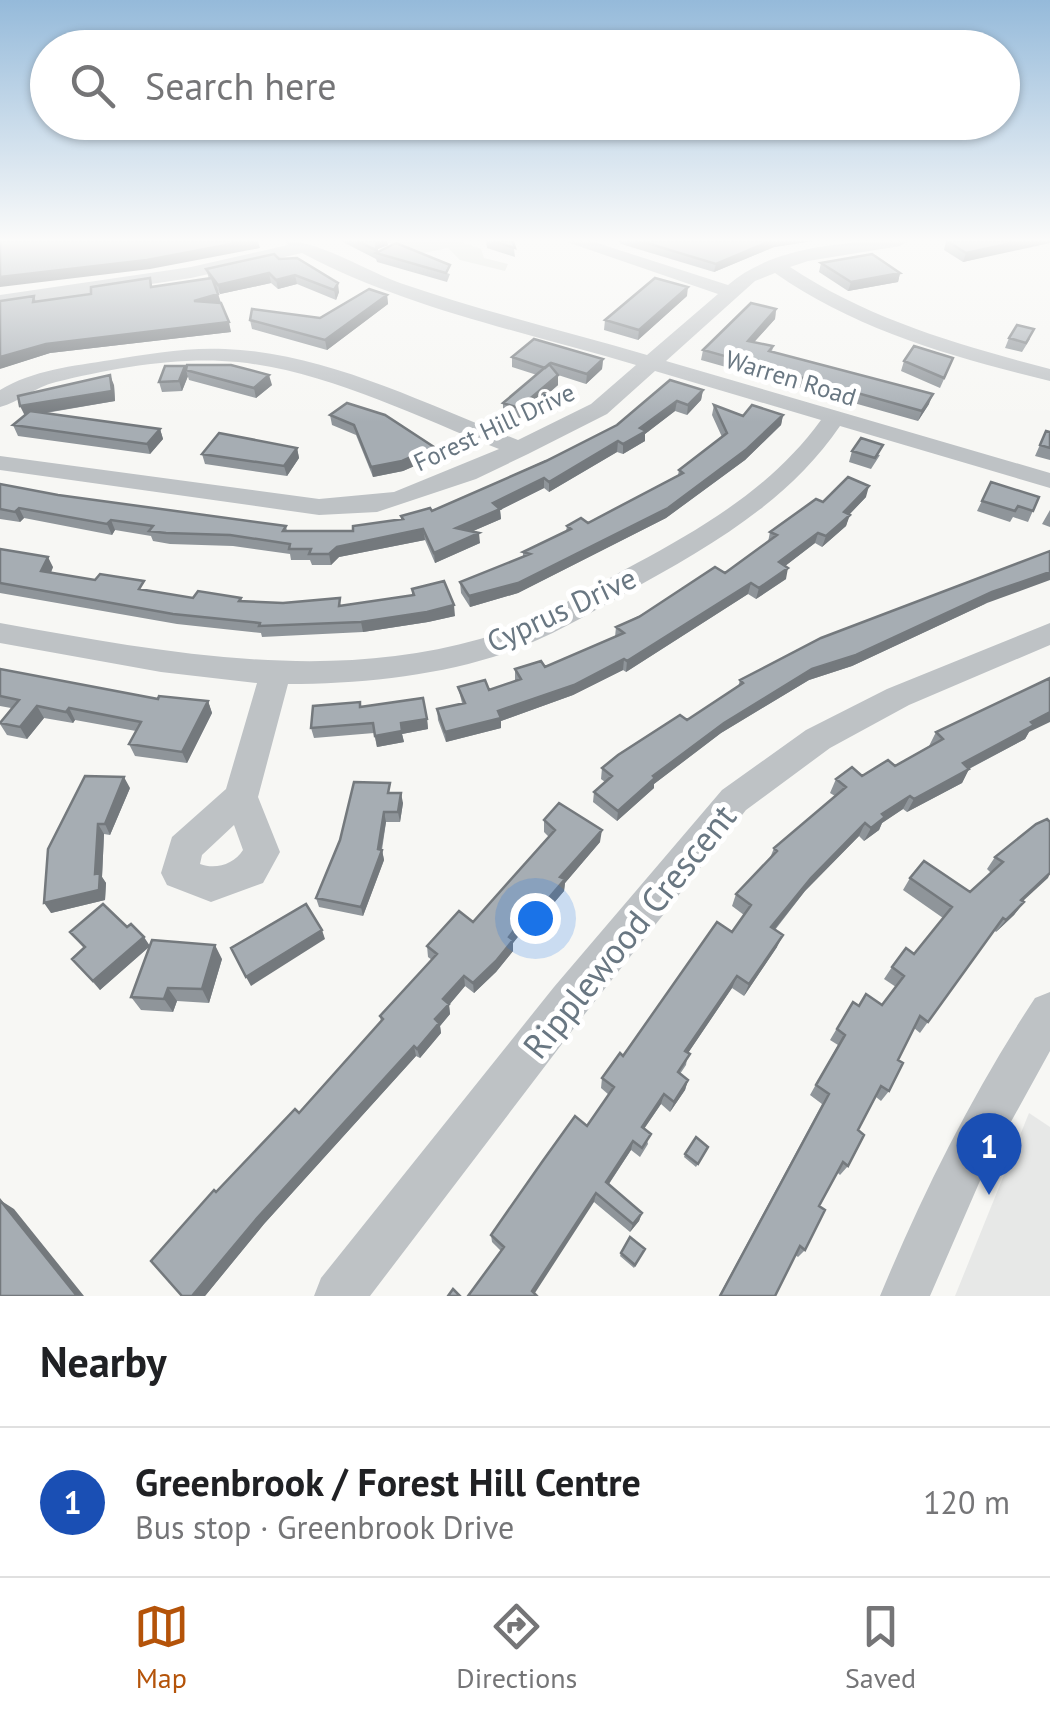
<!DOCTYPE html>
<meta charset="utf-8">
<style>
body{margin:0;font-family:"PT Sans",sans-serif;background:#f2f2f2;color:#202124}
.you{position:absolute;left:535px;top:918px;width:35px;height:35px;margin:-25px;border:8px solid #fff;border-radius:50%;background:#1a73e8;box-shadow:0 0 0 15px #1a73e833}
.badge{display:grid;place-items:center;width:65px;height:65px;border-radius:50%;background:#b45309;color:#fff;font-size:32px;font-weight:700}
.pin{position:absolute;translate:-50% -82px;filter:drop-shadow(0 2px 5px #0008)}
.pin::after{content:'';position:absolute;top:52px;width:35px;height:30px;background:inherit;clip-path:polygon(0 0,100% 0,50% 100%)}
.list{margin:0;padding:0;list-style:none}
h2{display:flex;justify-content:space-between;align-items:center;height:130px;margin:0;padding:0 40px;font-size:42px}
h2 small{font-size:32px;font-weight:400;color:#757577}
.list li{display:grid;grid-template-columns:65px 1fr auto;gap:30px;align-items:center;box-sizing:border-box;height:150px;padding:0 40px;border-top:2px solid #e0e0e0}
.list b{display:block;font-size:38px;white-space:nowrap}
.list p{margin:0;font-size:32px;white-space:nowrap;color:#757577}
.list em{font-size:32px;font-style:normal;color:#757577}
.icon{flex:none;width:55px;height:55px;fill:none;stroke:currentColor;stroke-width:2;stroke-linecap:round;stroke-linejoin:round}
.map{position:relative;flex:none;width:1050px;height:1296px;overflow:hidden}
.search{position:absolute;background:#fff;box-shadow:0 2px 8px #0004;left:30px;right:30px;top:30px;height:110px;display:flex;align-items:center;gap:25px;box-sizing:border-box;padding:0 35px;border-radius:55px;color:#757577;font-size:38px}
.sheet{height:280px;background:#fff}
nav{display:flex;justify-content:space-around;align-items:center;box-sizing:border-box;height:140px;border-top:2px solid #e0e0e0;background:#fff;font-size:28px;color:#757577}
nav a{display:grid;justify-items:center;gap:5px}
nav .on{color:#b45309}
.map>svg:first-child{display:block}
.built{fill:#e7e8e7}
.green{fill:#d7dbd4}
.lines{fill:none;stroke-linecap:round;stroke-linejoin:round}
.minor{fill:#bec2c5;fill-rule:evenodd}
.wall{fill:#8f959a}
.shaded-wall{fill:#74797d}
.building{fill:#a6adb3;stroke:#74797d;stroke-width:2.5}
.labels{text-anchor:middle;dominant-baseline:central;stroke-width:10;stroke-linejoin:round;paint-order:stroke}
.far-street-label{font-size:25px;fill:#697782;stroke:#fff}
.street-label{font-size:30px;fill:#697782;stroke:#fff}
.near-street-label{font-size:35px;fill:#697782;stroke:#fff}
</style>
<div class="map">
<svg width="1050" height="1296" viewBox="0 0 1050 1296">
<rect width="100%" height="100%" fill="#f7f7f4"/>
<path class="built" d="M1029,1113L1050,1127V1296H955Z"/>
<path class="green" d="M458,241L481,249L484,258L508,264L505,271L460,260L448,248L423,253L387,242Z"/>
<g class="lines">
<path class="minor" d="M284,241C321,241 364,270 400,283C481,311 565,331 647,355L718,294L564,241H591L728,285C774,245 850,241 909,241L900,246L808,261L790,267C870,320 959,345 1050,369V381C953,357 858,331 775,273L755,281L666,361L1050,473V488L840,426C787,504 705,549 624,594C582,618 539,643 493,657C428,677 356,684 288,684L258,797L280,852L263,883L211,902L167,885L161,873L172,837L226,789L257,683L161,672L0,643V623C158,651 322,684 480,639C535,624 587,590 637,563C706,526 774,485 821,420L655,371L607,414L528,454L476,479L377,512L319,515L0,470V456L319,499L394,492L499,449C414,416 330,372 238,362C180,356 112,368 56,382C35,387 19,402 0,407V390C33,370 73,366 111,360C148,354 187,347 225,349C327,353 424,404 518,440L591,404L636,365C525,332 405,308 302,253L191,278L0,307V295L191,267L288,245ZM234,825L243,850C234,864 216,870 200,864L202,855Z
M1050,623V645L909,705L830,748L746,810L584,1015L370,1296H314L321,1278L554,987L722,790L806,730L887,689Z
M1050,992V1051L986,1167L930,1296H880C923,1192 973,1092 1035,998Z"/>
</g>
<path class="wall" d="M341,241H387L388,245L378,249V252L450,274L447,282L377,262L376,259Z
M486,241H513L515,257L487,248Z
M618,241H813L774,247L714,272L621,244Z
M946,241H1050L963,262L944,250Z
M279,259L339,292L336,300L297,284L278,289L271,283L220,294L216,288L231,332L50,353L2,368L34,296L36,302L209,279L206,269Z
M821,263L900,273L898,282L848,291L819,272Z
M387,295L388,304L327,350L252,329L250,320L320,318Z
M687,296L638,340L604,330L605,320Z
M776,309L775,319L754,342L773,346L772,352L929,404L918,421L701,360L703,350Z
M1009,338L1030,339L1022,352L1005,348Z
M512,357L603,359L602,369L586,384L558,375V385L520,418L503,413V403L537,375L512,367Z
M904,361L949,368L940,388L901,371Z
M186,370L272,385L256,398L189,380Z
M188,376L182,391L162,392L159,382Z
M114,385L115,401L46,413L160,429L163,439L150,454L18,436L13,425Z
M703,390L701,400L687,415L675,411L645,434V441L623,454L617,452L549,492L544,488L500,510L501,519L473,531L480,543L435,563L425,540L339,557L331,565H312L310,560H291L290,554L233,546L170,544L153,541L151,536L115,530L112,535L24,518L20,522L0,519V484L58,495L286,526L287,531H353L401,519V516L432,511Z
M714,405L743,416L783,415L781,425L745,460L666,518L518,593L470,607L461,593L460,582L523,557V552L566,531L567,526L588,523L678,475L679,470L722,437L712,415Z
M330,415L435,457L403,471L373,477L356,435L332,425Z
M1046,431L1050,432V460L1035,456Z
M297,448L299,458L287,476L205,464L202,454Z
M852,451L880,455L871,469L849,462Z
M991,482L1039,497L1028,522L1013,517L1010,522L977,511Z
M866,497L849,515L846,526L822,547L815,543L785,566L786,579L756,599L748,594L626,672L623,670L573,695L501,721V728L446,742L438,720L437,709L462,703L458,687L489,690L515,681V669L545,667L615,637L616,627L725,573L768,542L770,532L823,502Z
M1050,510V527L1042,524Z
M0,549L53,567L51,573L193,598H241L242,601L342,606L412,595V589L455,616L428,622L363,632L262,637L261,633L177,624L0,593Z
M987,603L852,666L809,680L721,733L654,784V788L617,821L593,802L594,792L605,782L601,779L602,768L687,720L738,687L740,680Z
M0,669L158,699L208,701L212,713L187,763L135,756L129,744L136,731L75,720L73,723L44,718L27,739L7,735L0,724L11,708L0,706Z
M361,707L427,719L428,729L402,734L404,742L377,747L374,733L314,738L311,728Z
M936,732H1029L1025,739L969,769L962,783L907,812L903,809L882,823L879,830L864,841L859,836L805,891L775,930L777,947L744,996L732,988L688,1053L686,1065L680,1074L688,1080L685,1090L670,1112L661,1104L644,1129L648,1144L640,1157L631,1150L609,1184L642,1213L639,1221L630,1232L594,1202L501,1251L492,1242L491,1235L587,1126L609,1095L601,1088L602,1078L732,932L744,915L732,906L736,894L770,858L774,848L835,796L830,793L836,779L862,776L895,766L929,746Z
M130,788L110,835L104,834L102,877L106,883L105,900L51,913L48,849Z
M392,793L403,803L400,822H386L382,850L384,860L363,916L319,907L316,898Z
M544,820L600,842L565,883L564,891L547,911L542,908L518,936L513,943V951L496,972L474,993L465,986L449,1005L450,1014L440,1026L441,1033L420,1058L416,1056L264,1224L205,1296H182L216,1192L299,1113L381,1022L380,1016L432,960L428,957L427,946L473,922L549,837L544,832Z
M1036,824L1023,902H1024L1014,915L996,932L994,930L920,1033L914,1028L898,1060L889,1091L881,1101L876,1097L858,1130L848,1166L840,1175L837,1172L819,1206L805,1250L798,1257L795,1255L775,1296H719L822,1104L810,1095L838,1045L830,1040L846,1013L858,1006L866,994L882,1005L896,987L884,979L892,967L914,954L943,918L903,890L910,878L970,892L991,873L987,869L995,857Z
M127,927L150,946L222,959L209,1003L177,1001L173,1012L141,1010L131,997L149,947L100,990L72,959L84,948L70,932Z
M708,1147L696,1167L684,1157L685,1154Z
M645,1249L634,1268L620,1256L621,1253Z"/>
<path class="shaded-wall" d="M247,241H258L260,248L150,269L0,287V277Z
M377,241H387L388,245L378,249V253H377Z
M770,241H813L774,247L714,272L716,264Z
M1021,241H1050V243L963,262L966,253Z
M269,273L271,283L220,294L218,285Z
M900,273L898,282L848,291L851,282Z
M295,275L297,284L278,289L276,280Z
M338,283L339,292L336,300L334,290Z
M688,287L687,296L638,340L639,330Z
M218,294L221,304L194,301Z
M387,295L388,304L327,350L325,340Z
M776,309L775,319L747,350L748,341Z
M229,322L231,332L50,353L0,369V357L46,344Z
M603,359L602,369L586,384L587,374Z
M185,366L188,376L182,391L179,381Z
M110,375L114,385L115,401L25,416L20,406Z
M269,375L272,385L256,398L254,388Z
M558,375V385L520,418L519,408Z
M703,390L701,400L687,415L688,405Z
M933,394L929,404L918,421L922,411Z
M677,401L675,411L645,434V441L623,454V444L640,428Z
M783,415L781,425L745,460L666,518L518,593L470,607L469,596Z
M160,429L163,439L150,454L147,444Z
M618,441L617,452L549,492V482Z
M434,447L435,457L403,471L373,477L371,467Z
M297,448L299,458L287,476L284,466Z
M544,478V488L500,510L501,519L457,538L456,528L493,503Z
M869,486L866,497L841,523L850,515L846,526L822,547L826,536L844,512Z
M19,508L24,518L20,522L15,512Z
M111,520L115,530L112,535L107,524Z
M423,529L425,540L339,557L331,565L329,554L337,547Z
M479,533L480,543L435,563L434,553Z
M818,533L815,543L776,573L779,562Z
M48,557L53,567L46,582L41,571Z
M788,568L786,579L756,599L759,588Z
M1050,572V580L987,603L852,666L809,680L721,733L654,784V788L617,821L618,811L653,776L724,723L812,669L992,592Z
M751,583L748,594L626,672L627,661Z
M454,605L455,616L428,622L363,632L361,622Z
M624,659L623,670L573,695L501,721V728L446,742L445,732Z
M208,701L212,713L187,763L182,752Z
M37,706L44,718L27,739L20,727Z
M69,708L75,720L73,723L66,712Z
M1050,712V722L1029,732L1025,739L955,776L963,763L1031,722Z
M427,719L428,729L402,734L404,742L377,747L375,736L401,723Z
M969,769L962,783L907,812L914,799Z
M124,777L130,788L110,835L105,824Z
M401,793L403,803L400,822L398,812Z
M910,796L903,809L882,823L879,830L864,841L871,828L882,814Z
M384,812L386,822L381,851L382,850L384,860L363,916L361,907L378,849Z
M865,823L859,836L805,891L766,940L771,927L811,878Z
M98,824L104,834L102,877L106,883L105,900L51,913L44,903L95,874Z
M602,830L600,842L565,883L564,891L547,911V900L560,877Z
M1050,873L1048,878L1011,912L1021,900Z
M543,897L542,908L513,943V951L496,972L474,993L473,983Z
M1024,902L1014,915L996,932L1006,920Z
M322,930L325,939L251,986L246,977Z
M783,935L777,947L744,996L749,984Z
M144,937L150,946L100,990L93,981Z
M215,945L222,959L209,1003L202,989Z
M464,976L465,986L449,1005L450,1014L440,1026L441,1033L420,1058L417,1049L435,1019L443,999Z
M737,976L732,988L682,1062L685,1051Z
M168,988L177,1001L173,1012L164,999Z
M414,1046L416,1056L264,1224L205,1296H192L258,1217Z
M688,1080L685,1090L670,1112L674,1102Z
M664,1094L661,1104L639,1136L642,1127Z
M633,1141L631,1150L604,1191L606,1182Z
M596,1193L594,1202L533,1296L532,1291Z
M0,1200L14,1209L84,1296H77Z
M642,1213L639,1221L630,1232L633,1224Z"/>
<path class="building" d="M0,241H247L147,260L0,277Z
M357,241H377L376,250Z
M492,241H513L515,248Z
M640,241H770L716,264Z
M947,241H1021L966,253Z
M396,243L450,265L446,273L376,253Z
M274,254L279,259L297,258L338,283L334,290L295,275L276,280L269,273L218,285L206,269Z
M872,254L900,273L851,282L821,263Z
M150,278L151,287L212,278L218,294L194,301L221,303L229,322L46,344L0,357V301L34,296L33,302L91,294V287Z
M655,278L688,287L639,330L605,320Z
M369,289L387,295L325,340L250,320L252,309L320,318Z
M751,303L776,309L748,341L773,346L769,351L933,394L922,411L703,350Z
M1017,325L1034,329L1026,343L1009,338Z
M534,339L603,359L587,374L551,363L545,368L512,357Z
M914,346L953,358L944,378L904,361Z
M549,364L558,375L519,408L503,403Z
M187,365H231L269,375L254,388L186,370Z
M165,366H185L179,381L159,382Z
M110,375L112,391L20,406L18,396Z
M670,380L703,390L688,405L677,401L640,428L646,431L623,444L618,441L549,482L544,478L493,503L500,509L456,528L479,533L434,553L423,529L337,547L329,554H309L311,549H289L290,544L230,535L166,533L149,531L153,526L111,520L107,524L19,508L15,512L0,509V484L58,495L286,526L283,531H353V526L403,519L401,516L430,508L432,511L546,461L617,425Z
M347,403L385,415L434,447L402,461L371,467L354,425L330,415Z
M714,405L743,416L752,405L783,415L747,449L668,508L518,583L469,596L460,582L530,554L523,552L571,529L567,526L581,518L588,523L683,473L679,470L727,433Z
M30,411L160,429L147,444L13,425Z
M1046,431L1050,432V448L1040,445Z
M219,433L297,448L284,466L202,454Z
M861,438L883,445L875,458L852,451Z
M848,477L869,486L844,512L850,515L826,536L818,533L779,562L788,568L759,588L751,583L627,661L624,659L574,685L498,711L501,718L445,732L437,709L465,703L458,687L485,680L489,690L521,679L515,669L541,661L545,667L624,633L616,627L639,617L715,567L725,573L777,535L770,532L816,499L823,502Z
M991,482L1039,497L1033,511L1018,506L1015,511L982,501Z
M0,549L48,557L41,571L95,580L100,574L144,581L139,589L193,598L198,591L241,598L239,601L283,603L340,598L339,606L414,595L412,589L444,581L454,605L427,612L361,622L259,626L260,623L173,614L0,583Z
M1050,551V572L992,592L856,655L812,669L724,723L653,776L655,778L618,811L594,792L612,776L602,768L618,755L680,715L687,720L743,683L740,680L821,638Z
M0,669L158,699L159,696L208,701L182,752L129,744L141,722L69,708L66,712L37,706L20,727L0,723L19,700L0,696Z
M1050,678V712L1031,722L1034,725L963,763L969,769L914,799L910,796L882,814L885,817L871,828L865,823L811,878L771,927L783,935L749,984L737,976L685,1051L690,1054L678,1072L688,1080L674,1102L664,1094L642,1127L651,1134L642,1148L633,1141L606,1182L642,1213L633,1224L596,1193L532,1291L537,1296H468L504,1247L491,1235L542,1162L575,1116L587,1126L614,1087L602,1078L620,1053L623,1056L717,922L732,932L751,905L736,894L777,851L774,848L846,787L836,779L852,767L862,776L888,760L895,766L943,739L936,732Z
M423,698L427,719L401,723L402,731L375,736L373,723L311,728L313,706L360,702V707Z
M85,776L124,777L105,824H98L95,874L100,873L99,890L44,903L48,849Z
M354,782L390,783L388,793H401L398,812H384L378,849L382,850L361,907L316,898L340,840Z
M559,803L602,830L560,877L565,879L547,900L543,897L518,925L509,937L513,940L496,961L473,983L464,976L443,999L449,1004L435,1019L439,1023L417,1049L414,1046L258,1217L192,1296H182L151,1261L214,1190L216,1192L295,1109L299,1113L383,1019L380,1016L437,954L427,946L459,911L473,922L555,830L544,820Z
M1047,819L1050,822V873L1021,900L1024,902L1006,920L1003,918L928,1022L920,1016L898,1060L903,1063L889,1091L881,1086L858,1130L864,1135L848,1166L843,1162L819,1206L825,1210L805,1250L800,1246L775,1296H720L829,1094L816,1085L845,1035L837,1029L853,1002L859,1006L866,994L882,1005L904,976L892,967L906,948L914,954L952,907L910,878L924,861L970,892L1003,862L995,857L1036,824Z
M103,904L127,927L131,924L144,937L93,981L72,959L85,947L70,932Z
M306,904L322,930L246,977L231,948Z
M152,940L215,945L202,989L168,988L164,999L131,997Z
M696,1137L708,1147L698,1164L685,1154Z
M0,1200L77,1296H0Z
M630,1237L645,1249L635,1265L621,1253Z
M453,1289L460,1296H448Z"/>
<linearGradient id="sky" x2="0" y2="1"><stop stop-color="#95bada"/><stop offset="0.57" stop-color="#fbfbfa"/><stop offset="1" stop-color="#fbfbfa" stop-opacity="0"/></linearGradient>
<rect width="1050" height="422" fill="url(#sky)"/>
<g class="labels">
<g class="far-street-label">
<text transform="translate(791 378) rotate(17)">Warren Road</text>
<text transform="translate(494 427) rotate(-25)">Forest Hill Drive</text>
</g>
<g class="street-label">
<text transform="translate(561 609) rotate(-25)">Cyprus Drive</text>
</g>
<g class="near-street-label">
<text transform="translate(629 931) rotate(-51)">Ripplewood Crescent</text>
</g>
</g>
</svg>
<div class="you"></div>
<div class="pin badge" style="left:989px;top:1195px;background:#1a4fb4">1</div>
<div class="search"><svg class="icon" aria-label="search" viewBox="0 0 24 24"><circle cx="10" cy="10" r="6"/><path d="M15 15l6 6"/></svg>Search here</div>
</div>
<section class="sheet">
<h2>Nearby<small></small></h2>
<ul class="list">
<li><span class="badge" style="background:#1a4fb4">1</span><div><b>Greenbrook / Forest Hill Centre</b><p>Bus stop · Greenbrook Drive</p></div><em>120 m</em></li>
</ul>
</section>
<nav>
<a class="on"><svg class="icon" aria-label="map" viewBox="0 0 24 24"><path d="M3 6l6-2 6 2 6-2v14l-6 2-6-2-6 2zM9 4v14M15 6v14"/></svg>Map</a>
<a><svg class="icon" aria-label="directions" viewBox="0 0 24 24"><path d="M12 3l9 9-9 9-9-9zM9 14v-3h6M13 9l2 2-2 2"/></svg>Directions</a>
<a><svg class="icon" aria-label="saved" viewBox="0 0 24 24"><path d="M7 4h10v16l-5-4-5 4z"/></svg>Saved</a>
</nav>
